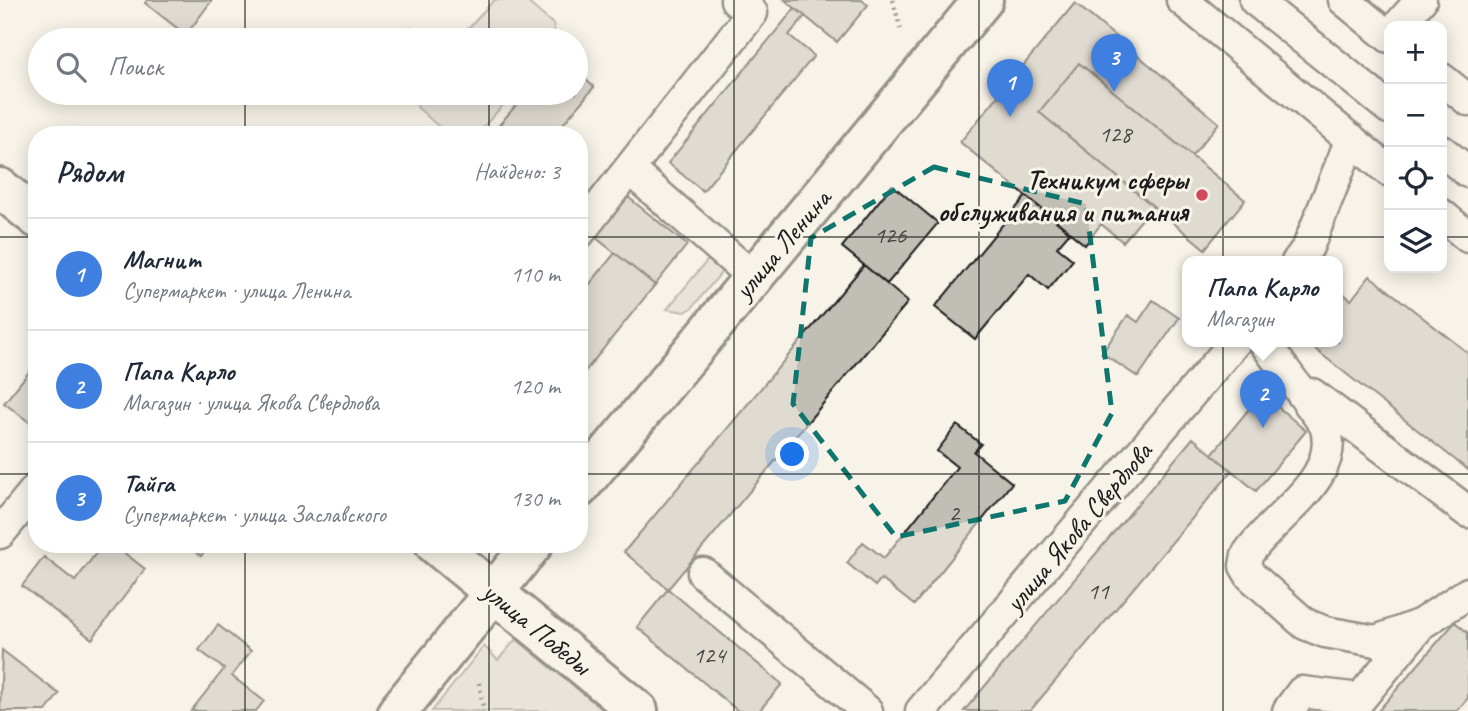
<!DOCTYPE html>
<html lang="ru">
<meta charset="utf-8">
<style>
body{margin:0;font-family:Caveat,sans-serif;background:#f6f6f7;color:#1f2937}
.controls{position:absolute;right:21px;top:21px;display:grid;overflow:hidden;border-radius:14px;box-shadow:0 4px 18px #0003}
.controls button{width:63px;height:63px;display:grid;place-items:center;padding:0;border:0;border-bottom:2px solid #e0e1e3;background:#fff;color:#1f2937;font:35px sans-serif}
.you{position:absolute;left:793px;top:455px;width:24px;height:24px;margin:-18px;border:5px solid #fff;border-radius:50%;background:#1a73e8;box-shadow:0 0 0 10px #1a73e833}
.badge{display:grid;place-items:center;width:46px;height:46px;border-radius:50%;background:#7c3aed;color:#fff;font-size:23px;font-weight:700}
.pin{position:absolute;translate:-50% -58px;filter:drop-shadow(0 2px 4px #0008)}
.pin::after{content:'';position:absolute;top:37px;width:24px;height:21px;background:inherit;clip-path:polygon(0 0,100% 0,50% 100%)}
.popup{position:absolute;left:1182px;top:256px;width:161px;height:91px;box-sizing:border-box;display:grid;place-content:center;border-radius:14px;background:#fff;filter:drop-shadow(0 2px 5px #0005);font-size:23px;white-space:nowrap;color:#747a83}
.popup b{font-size:26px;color:#1f2937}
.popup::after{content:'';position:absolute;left:50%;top:100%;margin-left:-14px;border:14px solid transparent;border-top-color:#fff}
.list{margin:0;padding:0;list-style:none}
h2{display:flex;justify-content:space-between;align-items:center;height:91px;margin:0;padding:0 28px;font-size:30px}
h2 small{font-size:23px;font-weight:400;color:#747a83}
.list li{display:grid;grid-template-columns:46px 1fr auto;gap:21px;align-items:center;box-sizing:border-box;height:112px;padding:0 28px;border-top:2px solid #e0e1e3}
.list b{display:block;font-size:26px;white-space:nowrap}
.list p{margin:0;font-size:23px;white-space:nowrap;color:#747a83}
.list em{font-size:23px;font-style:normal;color:#747a83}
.icon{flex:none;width:38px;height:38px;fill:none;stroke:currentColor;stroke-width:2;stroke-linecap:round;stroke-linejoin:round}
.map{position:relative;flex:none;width:1468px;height:711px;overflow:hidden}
.search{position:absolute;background:#fff;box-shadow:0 4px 18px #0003;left:28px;top:28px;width:560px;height:77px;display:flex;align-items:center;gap:18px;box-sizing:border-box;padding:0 24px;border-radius:38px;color:#747a83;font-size:26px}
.panel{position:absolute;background:#fff;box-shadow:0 4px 18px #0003;left:28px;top:126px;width:560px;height:427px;border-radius:28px}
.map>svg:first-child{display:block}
.green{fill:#d7d3cb;stroke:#7a7874;stroke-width:2}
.building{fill:#c0beb5;stroke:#1c1c1c;stroke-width:2}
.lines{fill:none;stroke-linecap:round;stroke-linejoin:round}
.minor-casing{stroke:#1c1c1c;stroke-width:35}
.major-casing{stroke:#1c1c1c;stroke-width:44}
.path{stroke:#1c1c1c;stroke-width:4.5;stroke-dasharray:2 5;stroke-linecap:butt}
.minor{stroke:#f7f3e8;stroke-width:30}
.major{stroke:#f7f3e8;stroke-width:38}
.marked{fill:none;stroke:#0f766e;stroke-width:5;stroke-dasharray:14 9;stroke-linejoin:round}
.grid{fill:none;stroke:#1c1c1c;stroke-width:2;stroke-opacity:0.55}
.poi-dot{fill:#d1495b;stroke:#f7f3e8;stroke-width:2.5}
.labels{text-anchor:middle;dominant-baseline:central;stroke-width:6;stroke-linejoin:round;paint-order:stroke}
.number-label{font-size:24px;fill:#454442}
.poi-label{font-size:28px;font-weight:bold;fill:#1c1c1c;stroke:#f7f3e8;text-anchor:end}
.street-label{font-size:28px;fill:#1c1c1c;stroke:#f7f3e8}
</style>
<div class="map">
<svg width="1468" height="711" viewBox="0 0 1468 711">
<rect width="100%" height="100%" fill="#f7f3e8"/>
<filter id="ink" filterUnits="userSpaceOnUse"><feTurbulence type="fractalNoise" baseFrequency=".0143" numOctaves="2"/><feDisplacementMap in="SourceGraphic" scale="14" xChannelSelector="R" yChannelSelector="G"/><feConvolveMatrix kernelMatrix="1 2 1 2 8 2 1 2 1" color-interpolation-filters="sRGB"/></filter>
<g filter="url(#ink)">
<path class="green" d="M494,0H525L553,24L557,40H458Z
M416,93H514L476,135H448L418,108L414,97Z
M711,256L725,268L692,308L685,312L667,309Z
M516,639L604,711H432L484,646L498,660Z"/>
<path class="building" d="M147,0H212L186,35L145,3Z
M785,0H862L868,5L837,42Z
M1075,3L1219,123L1192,156L1079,63L1039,112L1153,206L1123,242L1101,224L1085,245L960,142Z
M795,8L805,16L789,35L814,56L703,191L668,163Z
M411,27L425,40H399Z
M1079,63L1245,200L1205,249L1039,112Z
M576,71L594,87L554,135H491L526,93H576Z
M892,185L938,223L887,284L842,247Z
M1026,196L1070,232L1057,247L1073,260L1048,290L1029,274L975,339L935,307Z
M628,197L687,245L655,285L595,237Z
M615,253L655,285L579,379V297Z
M864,265L908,302L668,589L624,552Z
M1370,276L1468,353V470L1306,342H1338V289L1351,300Z
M1153,300L1179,318L1138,377L1102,353L1128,315L1138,322Z
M37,362V428L4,403Z
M1262,393L1306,431L1256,491L1212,454Z
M957,425L981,444L974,452L1012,483L914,605L881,579L875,586L847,563L863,542L884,558L957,467L937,451Z
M1193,438L1232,471L1030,711H964Z
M103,544H113L145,569L92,639L22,586L44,557L75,581Z
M185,544H210L201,556Z
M668,589L782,684L759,711H738L637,627Z
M1455,622L1468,633V698L1457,711H1378Z
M218,625L251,651L232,676L264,701L256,711H191L224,669L199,650Z
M2,650L59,694L46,711H0Z"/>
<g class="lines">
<g class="minor-casing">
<path id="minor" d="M736,0L752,13L629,169L754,278
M1182,0L1389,171
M1255,0L1389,108
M1344,0L1389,37
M1398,26L1421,0
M1442,79L1468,100
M1442,151L1468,172
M1442,215L1468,237
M579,233L629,169
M1297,262L1308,247L1351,139
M1264,342L1325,425C1343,479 1273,515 1247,555L1245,566L1251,576L1305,624L1325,632L1376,641L1421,624
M1312,394L1468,512
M0,533L37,488
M703,573L867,711
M921,711L1235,342
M1288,711L1302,692L1360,699L1421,624L1468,593"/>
</g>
<g class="major-casing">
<path id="major" d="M0,188L37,218
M579,488L983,0
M435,544L638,711
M398,711L533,544"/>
</g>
<path class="path" d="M893,0L901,31
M479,683L484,711"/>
<use href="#minor" class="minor"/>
<use href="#major" class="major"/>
</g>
</g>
<path d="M0 0H1468V711H0ZM934,167L1086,204L1112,413L1065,501L896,537L793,404L811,238Z" fill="#f7f3e8" fill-opacity=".55" fill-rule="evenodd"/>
<path class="marked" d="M934,167L1086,204L1112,413L1065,501L896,537L793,404L811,238Z"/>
<path class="grid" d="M245,0V40M489,0V40M734,0V711M979,0V711M1223,0V711M245,93V135M489,93V135M0,237H37M579,237H1389M1442,237H1468M0,474H37M579,474H1468M245,544V711M489,544V711"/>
<circle class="poi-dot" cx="1202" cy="195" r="7"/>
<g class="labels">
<g class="number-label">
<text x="1115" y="134">128</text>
<text x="890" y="235">126</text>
<text x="954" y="513">2</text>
<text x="1098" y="591">11</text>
<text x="709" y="655">124</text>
</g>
<g class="poi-label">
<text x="1188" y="179">Техникум сферы<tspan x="1188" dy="32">обслуживания и питания</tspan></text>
</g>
<g class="street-label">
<text transform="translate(782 244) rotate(-50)">улица Ленина</text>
<text transform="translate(1078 527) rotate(-50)">улица Якова Свердлова</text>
<text transform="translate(537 628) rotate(39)">улица Победы</text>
</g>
</g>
</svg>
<div class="controls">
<button>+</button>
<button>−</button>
<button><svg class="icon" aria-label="locate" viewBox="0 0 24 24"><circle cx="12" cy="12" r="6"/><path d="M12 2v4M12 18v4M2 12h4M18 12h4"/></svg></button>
<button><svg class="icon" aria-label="layers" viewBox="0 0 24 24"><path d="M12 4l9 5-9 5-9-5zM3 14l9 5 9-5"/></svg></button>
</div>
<div class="you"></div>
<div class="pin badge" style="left:1010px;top:117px;background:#3f7fe0">1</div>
<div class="pin badge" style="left:1263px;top:428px;background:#3f7fe0">2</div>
<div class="popup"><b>Папа Карло</b>Магазин</div>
<div class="pin badge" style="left:1114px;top:92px;background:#3f7fe0">3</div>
<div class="search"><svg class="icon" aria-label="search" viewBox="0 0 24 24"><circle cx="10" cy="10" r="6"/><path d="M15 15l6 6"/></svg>Поиск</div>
<section class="panel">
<h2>Рядом<small>Найдено: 3</small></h2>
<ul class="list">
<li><span class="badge" style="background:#3f7fe0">1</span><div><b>Магнит</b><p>Супермаркет · улица Ленина</p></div><em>110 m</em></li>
<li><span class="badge" style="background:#3f7fe0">2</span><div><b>Папа Карло</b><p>Магазин · улица Якова Свердлова</p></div><em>120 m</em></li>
<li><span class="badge" style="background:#3f7fe0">3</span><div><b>Тайга</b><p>Супермаркет · улица Заславского</p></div><em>130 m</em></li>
</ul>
</section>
</div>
